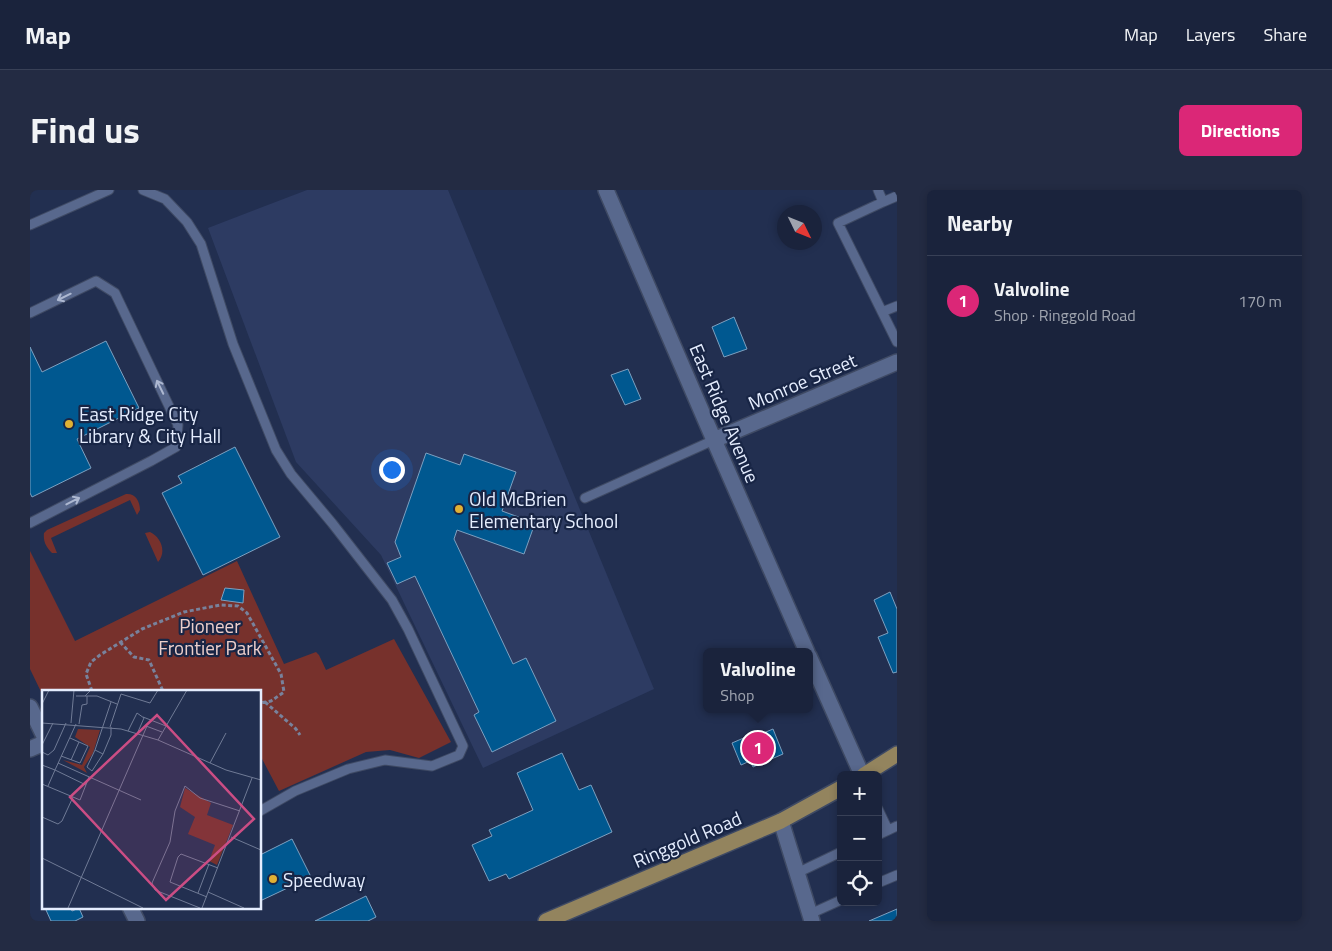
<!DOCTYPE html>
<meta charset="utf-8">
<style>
body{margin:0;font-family:"Titillium Web",sans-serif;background:#232b43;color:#f1f3f6}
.controls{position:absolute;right:15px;bottom:15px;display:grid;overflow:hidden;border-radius:8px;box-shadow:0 2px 8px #0003}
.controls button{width:45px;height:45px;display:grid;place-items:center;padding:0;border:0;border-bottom:1px solid #384056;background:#1a233c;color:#f1f3f6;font:25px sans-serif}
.compass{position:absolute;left:747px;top:15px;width:45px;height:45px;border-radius:50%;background:#1a233c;box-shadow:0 2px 8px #0003;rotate:133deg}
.you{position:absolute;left:361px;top:279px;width:18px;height:18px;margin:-12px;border:4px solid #fff;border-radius:50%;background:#1a73e8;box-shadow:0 0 0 8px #1a73e833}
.badge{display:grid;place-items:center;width:32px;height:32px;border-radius:50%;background:#db2777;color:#fff;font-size:16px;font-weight:700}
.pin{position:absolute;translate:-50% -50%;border:2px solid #fff;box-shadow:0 1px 5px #0006}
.popup{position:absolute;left:673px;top:458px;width:110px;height:65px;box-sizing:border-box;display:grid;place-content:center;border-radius:8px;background:#1a233c;filter:drop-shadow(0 1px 4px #0005);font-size:16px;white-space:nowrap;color:#9fa4af}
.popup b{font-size:19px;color:#f1f3f6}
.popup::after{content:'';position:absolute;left:50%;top:100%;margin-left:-10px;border:10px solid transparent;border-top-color:#1a233c}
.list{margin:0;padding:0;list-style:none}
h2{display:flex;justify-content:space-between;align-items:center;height:65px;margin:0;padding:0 20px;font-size:21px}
h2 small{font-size:16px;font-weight:400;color:#9fa4af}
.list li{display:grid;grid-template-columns:32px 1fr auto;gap:15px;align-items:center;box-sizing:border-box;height:90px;padding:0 20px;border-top:1px solid #384056}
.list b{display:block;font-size:19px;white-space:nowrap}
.list p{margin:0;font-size:16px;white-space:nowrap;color:#9fa4af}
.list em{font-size:16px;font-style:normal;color:#9fa4af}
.icon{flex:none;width:28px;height:28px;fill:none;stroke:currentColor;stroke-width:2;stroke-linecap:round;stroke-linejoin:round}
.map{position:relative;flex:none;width:867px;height:731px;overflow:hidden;border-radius:8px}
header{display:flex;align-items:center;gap:30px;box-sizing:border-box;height:70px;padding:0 25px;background:#1a233c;border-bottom:1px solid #384056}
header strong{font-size:24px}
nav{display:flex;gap:28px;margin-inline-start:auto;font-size:18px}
.intro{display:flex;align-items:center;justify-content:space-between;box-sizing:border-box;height:120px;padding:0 30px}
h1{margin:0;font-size:35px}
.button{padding:12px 22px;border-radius:8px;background:#db2777;color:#fff;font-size:18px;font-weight:700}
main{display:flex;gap:30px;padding:0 30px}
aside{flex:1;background:#1a233c;border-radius:8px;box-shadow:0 2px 8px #0003}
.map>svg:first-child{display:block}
.built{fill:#2d3b62}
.green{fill:#77312c}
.building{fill:#005890;stroke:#7da0c0}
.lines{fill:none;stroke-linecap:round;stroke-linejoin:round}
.service-casing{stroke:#3f4a64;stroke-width:11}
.minor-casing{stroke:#3f4a64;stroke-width:18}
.primary-casing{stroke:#3f4a64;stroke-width:18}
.path{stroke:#78829c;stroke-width:3;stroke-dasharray:4 2.5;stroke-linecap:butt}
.service{stroke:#58688d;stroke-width:9}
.minor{stroke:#58688d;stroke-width:15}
.primary{stroke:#93845e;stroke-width:15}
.oneway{stroke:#adb8d1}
.poi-dot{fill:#e0b034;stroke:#182545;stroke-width:2}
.labels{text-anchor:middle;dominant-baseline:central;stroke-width:4.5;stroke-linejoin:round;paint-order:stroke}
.street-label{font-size:19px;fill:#e5edfe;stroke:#182545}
.poi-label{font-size:19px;fill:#e5edfe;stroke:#182545;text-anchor:start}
.park-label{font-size:19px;fill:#edcfcb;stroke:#182545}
.inset-road{fill:none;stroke:#707b96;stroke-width:1}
.view{fill:#cb4d84;fill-opacity:0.15;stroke:#cb4d84;stroke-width:2.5}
.inset-edge{fill:none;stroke:#e5edfe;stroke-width:2.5}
</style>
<header>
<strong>Map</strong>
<nav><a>Map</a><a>Layers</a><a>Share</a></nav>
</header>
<div class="intro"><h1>Find us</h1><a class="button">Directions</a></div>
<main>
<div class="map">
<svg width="867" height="731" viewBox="0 0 867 731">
<rect width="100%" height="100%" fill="#222f50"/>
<path class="built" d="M277,0H418L624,499L453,578L351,365L266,272L178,38Z"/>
<path class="green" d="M96,304C105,303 110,311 110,320L107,325L100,310L21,348L27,363H22C16,357 13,351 14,343L17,340Z
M120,342C131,347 137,362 128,372L115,343Z
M0,361L45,451L207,371L254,474L286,462L289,465L296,480L364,449L421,552L389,568L360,560L336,562L249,601L230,565V501H14V508L0,479Z"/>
<path class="building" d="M704,127L717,159L694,167L682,137Z
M76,151L109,218L47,249L61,278L2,307L0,303V157L12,182Z
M598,179L611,209L595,215L581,185Z
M205,257L250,347L173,385L132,303L152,293L148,286Z
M396,263L430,275L434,264L486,282L472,321L505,333L494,364L427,340L424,349L483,474L496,468L526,531L462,562L444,525L449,522L385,386L367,394L357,373L371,367L365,352Z
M195,398L214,400L213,413L191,410Z
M860,402L867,419V482L863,483L848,447L858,443L844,410Z
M743,539L753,564L723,577L720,571L711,575L702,553L716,547L717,550Z
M532,563L549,600L561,595L582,642L479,689L476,684L459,691L442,655L462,646L459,640L503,620L487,583Z
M262,649L281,687L230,711V665Z
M336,706L346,727L338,731H285Z
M21,717H40L42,721L49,718L53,727L45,731H21L16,720Z
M867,719V731H839Z"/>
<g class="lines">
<g class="service-casing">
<path id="service" d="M113,0L135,9L157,32L171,54L203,154L246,260L261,284L302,333L362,410L378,439L433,556L429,565L402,576L355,570L318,579L265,601L230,621
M848,0L853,12L808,33L867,152
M853,12L867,6
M0,35L79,0
M852,122L867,116
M0,123L66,91L85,103L148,235L146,257L121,271L0,333
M555,308L684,250
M848,619L858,640
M848,645L867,636
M767,683L811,662
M848,693L867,685
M780,724L811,710"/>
</g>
<g class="minor-casing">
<path id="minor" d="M576,0L684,250L777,462
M684,250L867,172
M779,466L832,585
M0,517L14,546
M0,559L14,553
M751,631L782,731
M100,717L107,731"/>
</g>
<g class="primary-casing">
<path id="primary" d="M834,585L867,564
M516,731L751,631L811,598"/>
</g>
<path class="path" d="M90,452L104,467L119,470L133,501
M62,501L56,484L61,472L70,465L112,439L154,422L190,415L208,416L217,423L251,484L254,502L241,511L230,513
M235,512L266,539L270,545"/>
<use href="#service" class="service"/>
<use href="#minor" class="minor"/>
<use href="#primary" class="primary"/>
</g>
<defs><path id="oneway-shaft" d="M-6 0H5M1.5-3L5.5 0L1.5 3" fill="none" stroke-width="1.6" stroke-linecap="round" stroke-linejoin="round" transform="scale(1.25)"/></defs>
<g class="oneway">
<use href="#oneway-shaft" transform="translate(34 107) rotate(154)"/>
<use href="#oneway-shaft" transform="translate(130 197) rotate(-116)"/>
<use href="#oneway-shaft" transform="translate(43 311) rotate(-27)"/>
</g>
<g class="poi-dot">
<circle cx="39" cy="234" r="5"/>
<circle cx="429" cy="319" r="5"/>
<circle cx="243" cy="689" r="5"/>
</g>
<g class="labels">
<g class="street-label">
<text transform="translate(772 191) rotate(-23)">Monroe Street</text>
<text transform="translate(695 223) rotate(67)">East Ridge Avenue</text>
<text transform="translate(657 649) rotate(-23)">Ringgold Road</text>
</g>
<g class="poi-label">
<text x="49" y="223">East Ridge City<tspan x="49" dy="22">Library &amp; City Hall</tspan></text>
<text x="439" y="308">Old McBrien<tspan x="439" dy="22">Elementary School</tspan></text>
<text x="253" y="689">Speedway</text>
</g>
<g class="park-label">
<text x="180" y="435">Pioneer<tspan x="180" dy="22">Frontier Park</tspan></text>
</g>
</g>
<g transform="translate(12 500)">
<rect width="219" height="219" fill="#222f50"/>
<path d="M36,39L58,40L51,63L42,77L45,83L21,70L40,75L48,57L33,47ZM143,98L169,113L165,125L191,135L175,175L167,171L173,155L146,144L153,127L138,117Z" fill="#77312c"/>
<path class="inset-road" d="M34,6H43L49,0M43,6H55L75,14M69,12L53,60L61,64L69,45V37M0,14L7,0M101,27L124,36M0,33L79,39L116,50L184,80L219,90M29,33L32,0M37,34L40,15L45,14V6M104,36L120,42M68,37L79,4L108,13L116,0M86,41L95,23L102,28L95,44M116,50L145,0M0,55L11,33M53,60L45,77L50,81L61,64M0,62L6,65L12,60L24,33M19,66L38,73L46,56L28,48M29,70L37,52M16,73L99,110M168,73L184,43M0,75L13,80L34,34M0,94L31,107M6,96L13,80L44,95M0,127L16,134L20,131L31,107L38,110L47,87M189,147L219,160M0,168L101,218M166,202L202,218M156,203L167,174M165,207L128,192L136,167L139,164L176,178M26,218L105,36M158,218L113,200L110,193L128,152L133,121L143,96L158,108L198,121M160,218L210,88"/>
<path class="view" d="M115,25L212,129L124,210L28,107Z"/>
<rect width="219" height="219" class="inset-edge"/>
</g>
</svg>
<div class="controls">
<button>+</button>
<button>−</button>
<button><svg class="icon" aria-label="locate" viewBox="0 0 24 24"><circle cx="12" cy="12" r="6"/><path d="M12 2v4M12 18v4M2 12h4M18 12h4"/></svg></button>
</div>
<svg class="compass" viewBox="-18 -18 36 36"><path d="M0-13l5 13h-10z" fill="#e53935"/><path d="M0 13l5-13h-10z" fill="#9fa4af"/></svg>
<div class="you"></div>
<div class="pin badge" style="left:728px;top:558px">1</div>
<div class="popup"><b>Valvoline</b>Shop</div>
</div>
<aside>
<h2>Nearby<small></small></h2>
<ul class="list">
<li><span class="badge">1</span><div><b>Valvoline</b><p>Shop · Ringgold Road</p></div><em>170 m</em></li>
</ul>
</aside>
</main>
